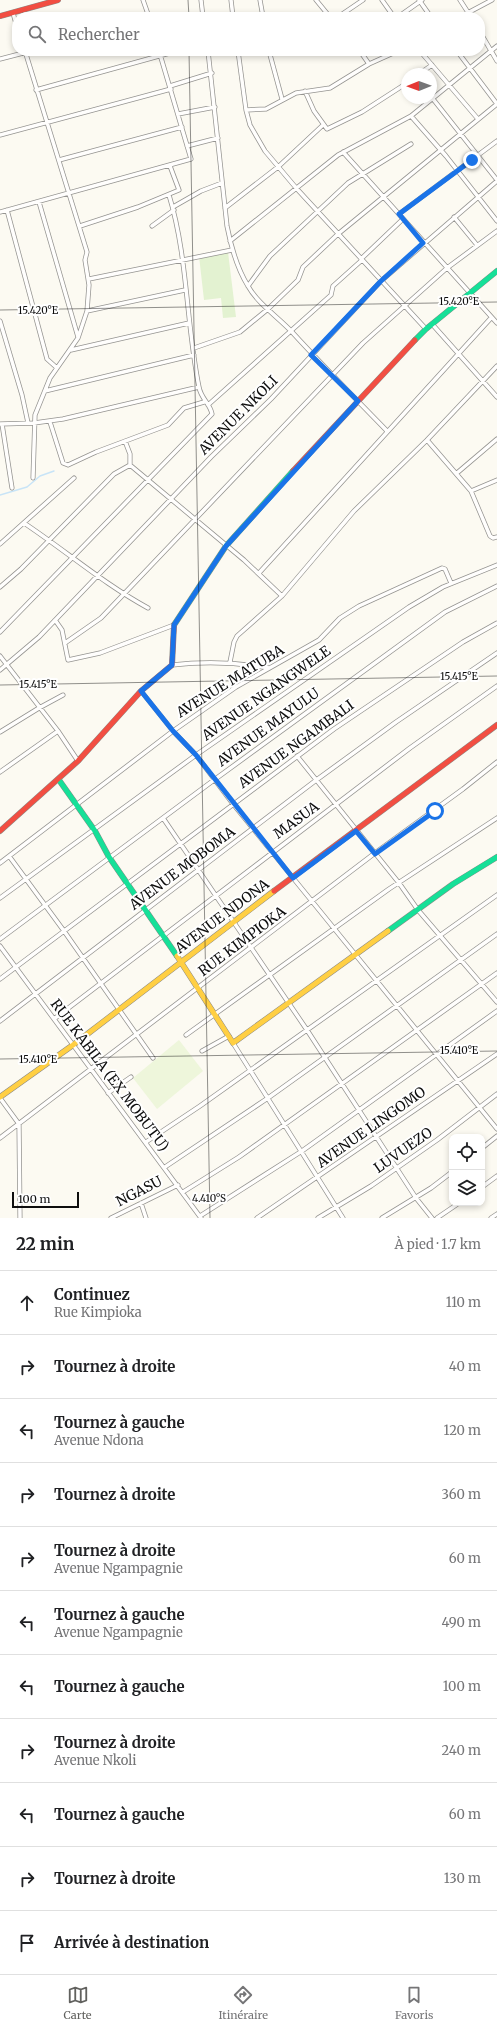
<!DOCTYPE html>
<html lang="fr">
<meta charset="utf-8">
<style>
body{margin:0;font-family:Merriweather,serif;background:#f2f2f2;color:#202124}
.controls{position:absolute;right:12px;bottom:12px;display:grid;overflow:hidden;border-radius:8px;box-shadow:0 2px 6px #0003}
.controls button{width:36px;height:36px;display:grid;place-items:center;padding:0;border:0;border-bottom:1px solid #e0e0e0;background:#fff;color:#202124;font:20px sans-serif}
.compass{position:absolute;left:401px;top:68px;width:36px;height:36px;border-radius:50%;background:#fff;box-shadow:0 2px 6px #0003;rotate:269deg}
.scale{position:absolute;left:12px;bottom:10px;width:67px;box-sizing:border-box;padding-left:4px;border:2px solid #0e0e0e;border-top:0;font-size:11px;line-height:14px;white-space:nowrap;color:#0e0e0e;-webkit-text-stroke:3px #fff;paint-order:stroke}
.stop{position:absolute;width:12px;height:12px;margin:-9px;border:3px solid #1a73e8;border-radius:50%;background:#fff}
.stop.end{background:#1a73e8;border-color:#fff;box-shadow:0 1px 4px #0008}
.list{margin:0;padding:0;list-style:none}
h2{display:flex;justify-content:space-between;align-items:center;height:52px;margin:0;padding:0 16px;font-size:17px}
h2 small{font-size:13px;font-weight:400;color:#757577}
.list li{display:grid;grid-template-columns:26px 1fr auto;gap:12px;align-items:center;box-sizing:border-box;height:64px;padding:0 16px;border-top:1px solid #e0e0e0}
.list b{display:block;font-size:15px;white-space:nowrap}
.list p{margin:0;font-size:13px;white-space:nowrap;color:#757577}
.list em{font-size:13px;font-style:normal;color:#757577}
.icon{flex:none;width:22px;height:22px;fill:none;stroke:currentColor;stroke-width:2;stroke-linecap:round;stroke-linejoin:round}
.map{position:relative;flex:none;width:497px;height:1218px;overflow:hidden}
.search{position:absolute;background:#fff;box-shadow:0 2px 6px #0003;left:12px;right:12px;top:12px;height:44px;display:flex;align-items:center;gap:10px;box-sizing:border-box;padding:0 14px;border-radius:16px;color:#757577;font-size:15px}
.sheet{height:756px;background:#fff}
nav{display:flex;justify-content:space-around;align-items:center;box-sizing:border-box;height:56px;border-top:1px solid #e0e0e0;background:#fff;font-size:11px;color:#757577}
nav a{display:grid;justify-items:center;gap:2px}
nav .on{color:#61615e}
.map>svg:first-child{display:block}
.green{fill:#e3f2d1}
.pitch{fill:#eef6db}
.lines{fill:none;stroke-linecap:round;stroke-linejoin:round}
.stream{stroke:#c8e4f7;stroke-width:1.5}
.street-casing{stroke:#959491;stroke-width:5}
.fast-casing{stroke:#8c8b87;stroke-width:6}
.slow-casing{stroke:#8c8b87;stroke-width:6}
.jam-casing{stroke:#8c8b87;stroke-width:6}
.street{stroke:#fffefd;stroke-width:3.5}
.fast{stroke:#16e098;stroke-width:5}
.slow{stroke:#ffcf43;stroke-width:5}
.jam{stroke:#f24e42;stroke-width:5}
.route{stroke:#1a73e8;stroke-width:5}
.ticks{fill:none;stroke:#0e0e0e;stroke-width:1;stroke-opacity:0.45}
.labels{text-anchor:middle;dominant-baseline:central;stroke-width:4;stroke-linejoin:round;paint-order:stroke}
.street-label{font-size:14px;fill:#0e0e0e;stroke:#fff}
.ticks-label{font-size:10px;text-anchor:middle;fill:#0e0e0e;stroke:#fff;stroke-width:4;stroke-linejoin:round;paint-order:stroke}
</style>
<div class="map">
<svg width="497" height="1218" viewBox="0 0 497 1218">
<rect width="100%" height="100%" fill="#fcfaf2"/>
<path class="green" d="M228,252L236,317L223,318L221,298L204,300L199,256Z"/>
<path class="pitch" d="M179,1040L203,1071L157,1109L133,1078Z"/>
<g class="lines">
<path class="stream" d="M0,495L27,487L40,476L54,471"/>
<g class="street-casing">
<path id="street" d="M143,0L149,17
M201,0L203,17
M231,0L233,17
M260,0L263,17
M316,0L330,17
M382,0L394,17
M419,0L431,17
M460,0L471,17
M13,13L17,27
M338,17L363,0
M398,17L422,0
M460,17L492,0
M480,32L497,61
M25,51L87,252L85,260L89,285L87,311L78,338L50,378L35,415L33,478
M208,51L227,226C231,247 237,268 248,286C258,304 278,317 292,332C323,366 355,398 387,431
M238,51L246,110L250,125L265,151L297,189L426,329
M269,51L282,99
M360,51L369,64
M420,51L478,119
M457,51L497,104
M0,59L31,51
M419,74L432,65
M170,86L212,73
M36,90L177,51
M305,91L314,111L327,129L362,112L407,83
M433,99L497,180
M246,110L266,109L296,93L330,88L369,64L398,51
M178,114L215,107
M411,116L446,156L497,221
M0,135L171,89
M187,146L218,138
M343,152L497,323
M59,160L182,127
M39,202L78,337
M173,207L201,191L222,183
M225,208L278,167L323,125
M7,210L47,359L57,368
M0,212L191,159L159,51
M399,214L497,141
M454,217L477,245
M80,226L138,207L179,190L170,166
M152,226L174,210
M230,241L338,155L411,116L497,46
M361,259L403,219
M89,279L232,250
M248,286L270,256L348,183L411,144
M87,311L185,290
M0,321L22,395L28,423
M432,324L497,397
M194,348L240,332L268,309L298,280L303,267L338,234L497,104
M71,350L189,323
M45,391L194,355
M208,405L331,295L333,286L362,260
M50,422L63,463L68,465L96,452L168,425L184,408L204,402
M0,424L34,423L63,419L199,387
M2,424L12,488
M427,440L471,491L490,536L493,538L497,537
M125,441L130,454V465
M130,465L244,560L282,596
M457,473L497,439
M471,491L497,480
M24,523C66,551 104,584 148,608
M0,544L74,478
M259,573L491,318
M0,587L21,569L114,474L130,465
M55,620L62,630L68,660L100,653L174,625
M0,632L212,414C210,403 201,399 199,387C186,324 188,257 169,195
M65,643L101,618L363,343L447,268L497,231
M0,656L58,731L78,761
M230,662L234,642L237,636L282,596L354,511L427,440L497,366
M172,665C205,661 236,662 269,668
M0,670L39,637L211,457L271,399L381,281L497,181
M141,691L173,731L196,755L233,804L497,1129
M0,732L39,708L63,695
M297,756L399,883L418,910L497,1002
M0,772L58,731
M163,818L307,1030L416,1198L432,1218
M9,856L64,931L153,1058
M0,863L173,731L236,687L319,640L340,618L359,606L442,568L445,569L451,583
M0,898L196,755L409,607L443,587L497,565
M0,939L214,780L445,612L497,586
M0,946L201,1218
M0,979L334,729L463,642L497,623
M54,1019L410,748L497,686
M0,1021L315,781L396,722L497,653
M186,1035L389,889L497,818
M233,1043L343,1218
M202,1051L229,1036
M108,1093L131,1077
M0,1098L19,1124L20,1218
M0,1138L375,853L463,789L497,762
M146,1142L200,1106L497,895
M482,1148L497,1136
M165,1167L268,1098L497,934
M482,1187L497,1176
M183,1192L239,1157L497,973
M141,1203L146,1218
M200,1216L302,1151L497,1011
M111,1218L178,1185
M257,1218L497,1054
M318,1218L371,1186L437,1140L497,1094
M382,1218L431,1188L452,1172
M437,1218L459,1203
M491,1218L497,1214"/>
</g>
<g class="fast-casing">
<path id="fast" d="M415,340L426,329L497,271
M174,625L226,546L293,471
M59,780L95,831L109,857L177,956
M388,931L453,884L497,857"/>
</g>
<g class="slow-casing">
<path id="slow" d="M177,956L233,1043L388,931
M0,1097L73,1045L274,891"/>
</g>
<g class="jam-casing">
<path id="jam" d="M0,16L58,0
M293,471L415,340
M0,831L78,761L141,691L172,665L174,625
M274,891L497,725"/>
</g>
<use href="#street" class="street"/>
<use href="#fast" class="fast"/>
<use href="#slow" class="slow"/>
<use href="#jam" class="jam"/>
</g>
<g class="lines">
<path class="route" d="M435,811L375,854L356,831L293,878L196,755L173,731L141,691L172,665L174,625L226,546L358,401L311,355L381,281L423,243L399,214L472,160"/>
</g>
<path class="ticks" d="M188,0L189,17M189,51L210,1218M0,310L497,302M0,685L497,676M0,1059L497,1051"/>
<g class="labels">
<g class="street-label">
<text transform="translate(238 415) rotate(-45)">AVENUE NKOLI</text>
<text transform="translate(230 681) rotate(-32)">AVENUE MATUBA</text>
<text transform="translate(266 693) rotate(-35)">AVENUE NGANGWELE</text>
<text transform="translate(268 727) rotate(-36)">AVENUE MAYULU</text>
<text transform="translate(296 744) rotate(-36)">AVENUE NGAMBALI</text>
<text transform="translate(296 820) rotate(-36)">MASUA</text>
<text transform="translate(182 868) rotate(-37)">AVENUE MOBOMA</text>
<text transform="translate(222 916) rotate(-37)">AVENUE NDONA</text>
<text transform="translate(242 941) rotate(-37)">RUE KIMPIOKA</text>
<text transform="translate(110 1075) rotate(53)">RUE KABILA (EX MOBUTU)</text>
<text transform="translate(371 1127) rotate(-35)">AVENUE LINGOMO</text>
<text transform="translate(403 1150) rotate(-35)">LUVUEZO</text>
<text transform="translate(139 1191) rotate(-27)">NGASU</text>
</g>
</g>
<g class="ticks-label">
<text x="459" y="305">15.420°E</text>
<text x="38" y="314">15.420°E</text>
<text x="459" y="680">15.415°E</text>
<text x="38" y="688">15.415°E</text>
<text x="459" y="1054">15.410°E</text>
<text x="38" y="1063">15.410°E</text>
<text x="209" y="1202">4.410°S</text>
</g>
</svg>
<div class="controls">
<button><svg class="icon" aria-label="locate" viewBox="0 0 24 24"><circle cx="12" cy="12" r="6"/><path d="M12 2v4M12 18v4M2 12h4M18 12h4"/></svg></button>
<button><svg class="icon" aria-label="layers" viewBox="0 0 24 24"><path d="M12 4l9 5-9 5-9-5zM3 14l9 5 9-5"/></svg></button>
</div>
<svg class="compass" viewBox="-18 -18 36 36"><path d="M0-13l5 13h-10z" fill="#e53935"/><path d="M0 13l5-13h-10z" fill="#757577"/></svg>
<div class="scale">100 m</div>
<div class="stop" style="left:435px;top:811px"></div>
<div class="stop end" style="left:472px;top:160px"></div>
<div class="search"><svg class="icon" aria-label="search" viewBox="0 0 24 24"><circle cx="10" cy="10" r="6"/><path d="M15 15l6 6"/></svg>Rechercher</div>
</div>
<section class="sheet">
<h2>22 min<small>À pied · 1.7 km</small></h2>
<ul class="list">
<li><svg class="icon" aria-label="ahead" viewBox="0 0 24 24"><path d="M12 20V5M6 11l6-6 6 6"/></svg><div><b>Continuez</b><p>Rue Kimpioka</p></div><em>110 m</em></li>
<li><svg class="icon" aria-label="right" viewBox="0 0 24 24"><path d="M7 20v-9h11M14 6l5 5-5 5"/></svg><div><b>Tournez à droite</b></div><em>40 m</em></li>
<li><svg class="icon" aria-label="left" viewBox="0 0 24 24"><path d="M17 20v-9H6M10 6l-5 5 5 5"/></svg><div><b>Tournez à gauche</b><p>Avenue Ndona</p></div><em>120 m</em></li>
<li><svg class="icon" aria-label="right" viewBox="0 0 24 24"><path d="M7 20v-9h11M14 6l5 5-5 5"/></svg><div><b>Tournez à droite</b></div><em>360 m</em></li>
<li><svg class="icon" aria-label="right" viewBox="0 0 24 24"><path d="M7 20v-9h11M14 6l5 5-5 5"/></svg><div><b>Tournez à droite</b><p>Avenue Ngampagnie</p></div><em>60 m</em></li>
<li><svg class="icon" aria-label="left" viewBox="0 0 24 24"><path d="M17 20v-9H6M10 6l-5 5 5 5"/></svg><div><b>Tournez à gauche</b><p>Avenue Ngampagnie</p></div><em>490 m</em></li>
<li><svg class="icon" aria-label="left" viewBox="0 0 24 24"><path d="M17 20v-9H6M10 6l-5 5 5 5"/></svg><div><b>Tournez à gauche</b></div><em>100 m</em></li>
<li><svg class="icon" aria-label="right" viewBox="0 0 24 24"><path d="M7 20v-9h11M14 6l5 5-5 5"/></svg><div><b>Tournez à droite</b><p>Avenue Nkoli</p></div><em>240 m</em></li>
<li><svg class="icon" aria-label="left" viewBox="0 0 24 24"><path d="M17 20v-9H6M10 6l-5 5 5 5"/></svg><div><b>Tournez à gauche</b></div><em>60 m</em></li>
<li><svg class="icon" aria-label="right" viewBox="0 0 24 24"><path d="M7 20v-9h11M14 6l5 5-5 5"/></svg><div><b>Tournez à droite</b></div><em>130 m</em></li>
<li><svg class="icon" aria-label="arrive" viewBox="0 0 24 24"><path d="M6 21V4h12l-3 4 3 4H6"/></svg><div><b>Arrivée à destination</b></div></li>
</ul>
</section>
<nav>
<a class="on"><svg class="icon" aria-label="map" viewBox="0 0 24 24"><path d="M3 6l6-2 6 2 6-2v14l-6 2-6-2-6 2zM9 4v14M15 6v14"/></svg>Carte</a>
<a><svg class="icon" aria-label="directions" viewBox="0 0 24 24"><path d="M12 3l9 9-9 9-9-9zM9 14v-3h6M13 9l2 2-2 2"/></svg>Itinéraire</a>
<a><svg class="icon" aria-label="saved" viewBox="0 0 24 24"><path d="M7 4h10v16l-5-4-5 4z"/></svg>Favoris</a>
</nav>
